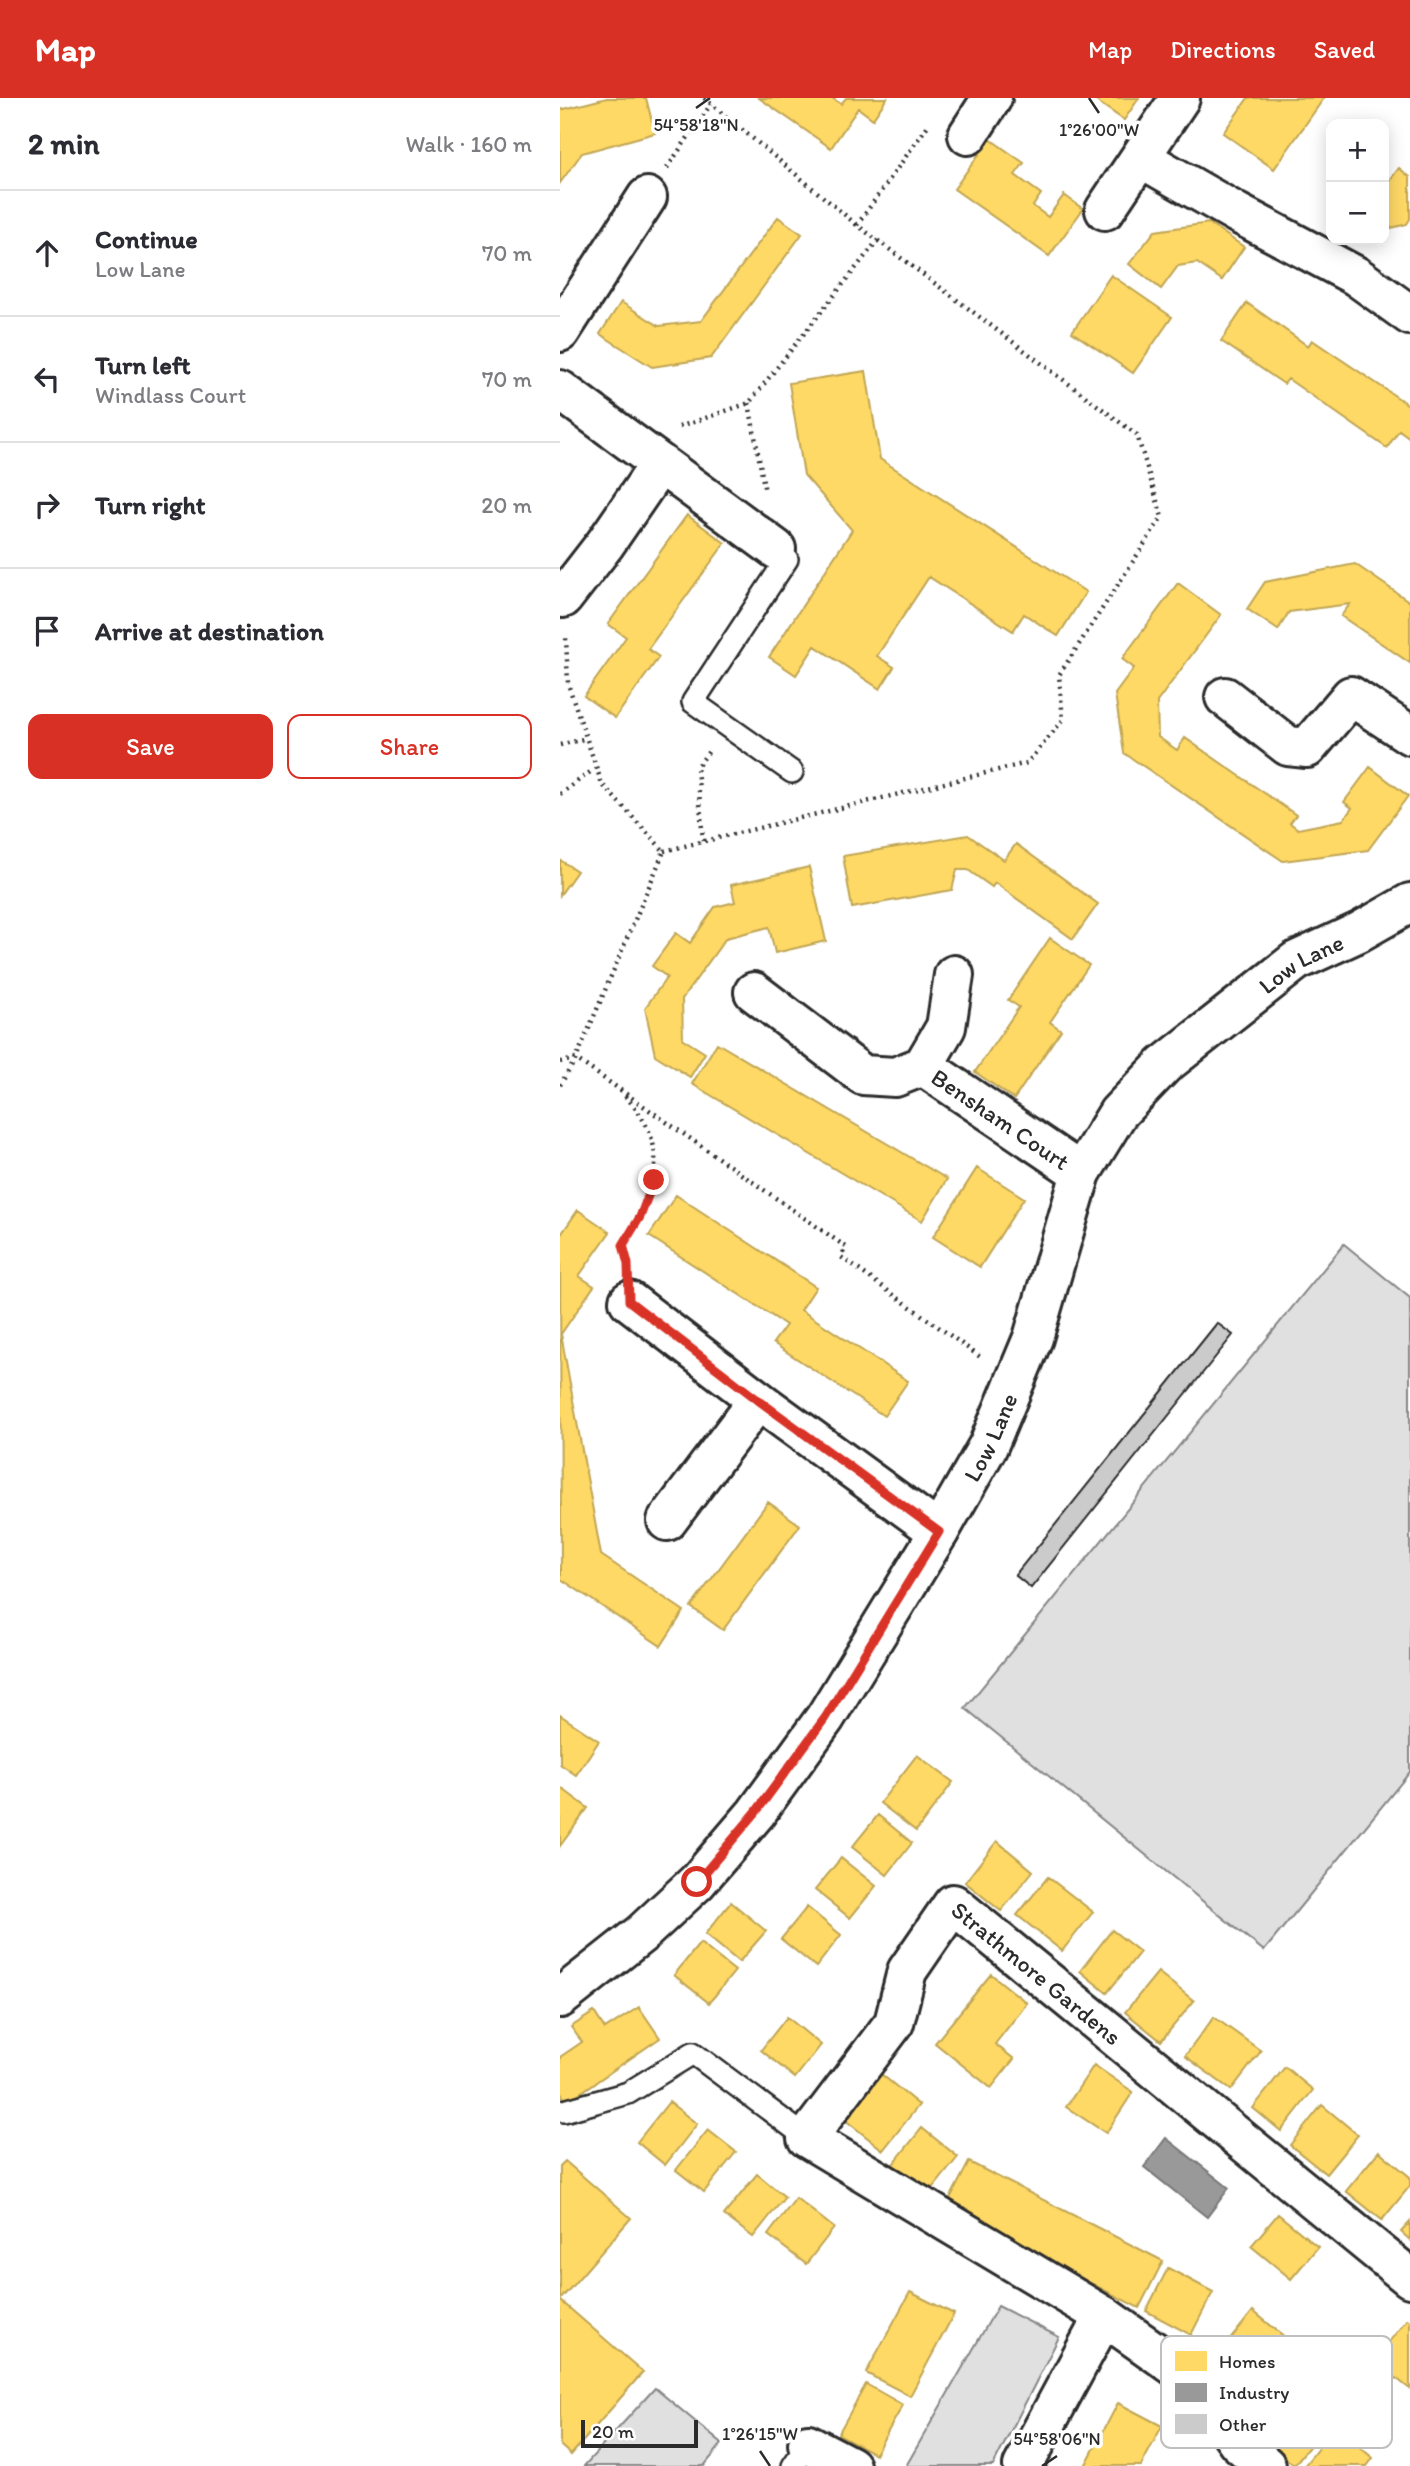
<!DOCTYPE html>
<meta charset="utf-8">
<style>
body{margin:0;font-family:Itim,sans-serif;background:#f7f7f7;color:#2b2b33}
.controls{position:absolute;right:21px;top:21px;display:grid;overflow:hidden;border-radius:14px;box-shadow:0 4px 18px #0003}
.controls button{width:63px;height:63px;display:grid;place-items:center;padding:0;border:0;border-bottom:2px solid #e1e1e2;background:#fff;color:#2b2b33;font:35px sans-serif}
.scale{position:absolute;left:21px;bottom:18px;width:117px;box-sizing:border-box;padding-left:7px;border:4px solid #2b2b2b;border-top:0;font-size:19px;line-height:24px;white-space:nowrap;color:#2b2b2b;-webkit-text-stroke:5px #fff;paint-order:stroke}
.stop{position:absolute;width:21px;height:21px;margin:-16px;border:5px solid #d93025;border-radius:50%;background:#fff}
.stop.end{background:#d93025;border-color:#fff;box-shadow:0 2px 7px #0008}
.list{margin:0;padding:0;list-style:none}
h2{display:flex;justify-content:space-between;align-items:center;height:91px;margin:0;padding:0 28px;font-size:30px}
h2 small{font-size:23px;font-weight:400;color:#7c7c81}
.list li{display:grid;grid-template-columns:46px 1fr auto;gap:21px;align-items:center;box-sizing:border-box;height:126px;padding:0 28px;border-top:2px solid #e1e1e2}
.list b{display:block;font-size:26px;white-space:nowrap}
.list p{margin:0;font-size:23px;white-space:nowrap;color:#7c7c81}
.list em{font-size:23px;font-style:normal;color:#7c7c81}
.actions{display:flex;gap:14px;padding:21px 28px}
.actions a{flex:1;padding:16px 0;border:2px solid #d93025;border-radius:14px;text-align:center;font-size:24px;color:#d93025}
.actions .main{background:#d93025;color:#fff}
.icon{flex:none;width:38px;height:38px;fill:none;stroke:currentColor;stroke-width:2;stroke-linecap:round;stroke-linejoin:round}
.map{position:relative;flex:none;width:850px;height:2368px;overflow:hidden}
header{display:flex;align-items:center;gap:42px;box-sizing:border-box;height:98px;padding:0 35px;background:#d93025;color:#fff}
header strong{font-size:33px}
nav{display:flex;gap:38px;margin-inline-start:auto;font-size:24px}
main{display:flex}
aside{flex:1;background:#fff}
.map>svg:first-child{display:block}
.green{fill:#e0e0e0;stroke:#868686;stroke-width:2}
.homes{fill:#ffd966;stroke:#bfa554;stroke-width:2}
.industry{fill:#999;stroke:#787878;stroke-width:2}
.building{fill:#cbcbcb;stroke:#2b2b2b;stroke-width:2}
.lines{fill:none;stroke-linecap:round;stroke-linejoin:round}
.service-casing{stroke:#2b2b2b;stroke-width:26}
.minor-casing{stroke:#2b2b2b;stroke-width:44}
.path{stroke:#2b2b2b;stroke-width:4.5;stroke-dasharray:2 5;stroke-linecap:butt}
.service{stroke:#fff;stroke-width:21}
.minor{stroke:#fff;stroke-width:38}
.route{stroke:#d93025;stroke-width:9}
.ticks{fill:none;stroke:#2b2b2b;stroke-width:2.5}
.labels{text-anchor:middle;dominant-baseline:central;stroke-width:7;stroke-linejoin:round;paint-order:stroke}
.street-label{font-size:24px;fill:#2b2b2b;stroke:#fff}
.key{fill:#fff;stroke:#bfbfbf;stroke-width:2}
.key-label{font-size:19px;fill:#2b2b2b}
.ticks-label{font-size:18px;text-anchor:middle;fill:#2b2b2b;stroke:#fff;stroke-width:7;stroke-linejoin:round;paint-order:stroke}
</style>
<header>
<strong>Map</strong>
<nav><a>Map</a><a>Directions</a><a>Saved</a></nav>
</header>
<main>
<aside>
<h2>2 min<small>Walk · 160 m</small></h2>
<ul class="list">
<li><svg class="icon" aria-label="ahead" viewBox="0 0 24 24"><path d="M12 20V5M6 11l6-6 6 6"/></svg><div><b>Continue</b><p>Low Lane</p></div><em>70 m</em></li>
<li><svg class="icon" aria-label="left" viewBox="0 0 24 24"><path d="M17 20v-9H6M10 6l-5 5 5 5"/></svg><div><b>Turn left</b><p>Windlass Court</p></div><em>70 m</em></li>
<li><svg class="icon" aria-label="right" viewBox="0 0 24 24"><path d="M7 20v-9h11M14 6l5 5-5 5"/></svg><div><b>Turn right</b></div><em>20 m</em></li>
<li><svg class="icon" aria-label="arrive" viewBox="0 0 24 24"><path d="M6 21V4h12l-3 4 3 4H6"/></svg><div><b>Arrive at destination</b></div></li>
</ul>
<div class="actions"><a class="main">Save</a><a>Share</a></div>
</aside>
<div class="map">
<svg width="850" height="2368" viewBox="0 0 850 2368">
<rect width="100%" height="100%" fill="#fff"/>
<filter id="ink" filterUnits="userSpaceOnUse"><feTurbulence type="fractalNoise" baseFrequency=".0143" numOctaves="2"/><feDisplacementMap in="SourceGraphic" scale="14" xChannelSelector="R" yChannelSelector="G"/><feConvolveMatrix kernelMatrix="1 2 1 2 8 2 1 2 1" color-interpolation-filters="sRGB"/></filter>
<g filter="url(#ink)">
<path class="green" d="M784,1146L850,1200V1674L704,1853L405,1610Z
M438,2208L499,2239L433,2368H346Z
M95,2290L162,2346L144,2368H24Z"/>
<path class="homes" d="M47,0H86L95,35L22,55L0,85V12Z
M199,0H272L281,6L286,0H327L313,21L298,10L271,50Z
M532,0H579L564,22Z
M688,0H764L714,71L663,35Z
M430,41L464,65L455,77L481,96L473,108L488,119L504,97L523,111L489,158L394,91Z
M839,70L850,79V121L847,126L824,132V90Z
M218,119L242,136L151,260L92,269L40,236L61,204L99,228L141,223Z
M649,125L684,149L662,182L637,165L618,168L601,191L569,166L595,133Z
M551,177L612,219L573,275L512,234Z
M687,205L748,248L752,242L850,308V340L839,332L827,350L728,281L724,286L661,243Z
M306,273L320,361L526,494L498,538L464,516L453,533L369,479L317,558L334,569L320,591L255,548L236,577L209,559L292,432L244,377L229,285Z
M127,417L165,445L88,551L99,559L55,620L24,598L66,539L48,526Z
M795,466L850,504V565L781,518L790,506L729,514L718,532L687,511L705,484Z
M618,485L661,517L597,604L598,639L617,652L625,640L736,717L730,725L738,731L783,722L792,710L784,704L810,669L848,698L808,752L723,763L564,655L555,596L574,570L562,561Z
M408,737L444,762L456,746L538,806L513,841L435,785L432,789L408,772H397L392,792L292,810L283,758Z
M0,762L17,773L0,797Z
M249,769L266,843L215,855L209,829L166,840L122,901L123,941L145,955L130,979L95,957L85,910L107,879L92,868L116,835L130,845L155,809L175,804L171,787Z
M490,840L529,867L490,924L501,932L454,1001L415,974L459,909L448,902Z
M157,945L387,1081L362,1123L132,986Z
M417,1070L464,1100L420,1169L373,1139Z
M116,1097L256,1189L241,1212L348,1283L324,1318L213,1245L226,1227L89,1138Z
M18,1112L50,1134L19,1178L34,1188L1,1236L41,1457L124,1513L101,1548L1,1481L0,1138Z
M208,1404L240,1427L163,1532L131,1509Z
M0,1617L39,1643L16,1677L0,1666Z
M357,1657L393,1684L356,1733L320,1705Z
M0,1689L28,1710L0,1748Z
M318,1717L352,1745L327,1777L292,1749Z
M437,1743L473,1773L441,1813L405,1784Z
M281,1760L316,1788L290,1820L255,1792Z
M488,1779L533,1814L502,1853L457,1817Z
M171,1804L206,1833L179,1864L145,1836Z
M247,1809L281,1837L256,1869L221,1841Z
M552,1832L580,1854L547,1895L520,1873Z
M140,1845L175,1873L149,1905L114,1877Z
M598,1874L634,1903L601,1943L565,1914Z
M431,1876L467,1905L435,1946L454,1961L431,1990L375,1945Z
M79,1909L100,1940L7,2004L0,1994V1959L22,1944L11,1929L34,1914L45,1931Z
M227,1919L261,1947L235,1980L201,1952Z
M654,1919L701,1953L671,1992L625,1958Z
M534,1967L573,1994L546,2035L506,2009Z
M725,1969L753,1992L721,2033L693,2010Z
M321,1976L359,2007L323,2052L284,2021Z
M109,2004L137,2026L105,2067L77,2044Z
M762,2007L798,2037L766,2076L730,2047Z
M362,2030L398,2059L366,2099L330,2070Z
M148,2032L176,2054L144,2094L116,2072Z
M819,2053L850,2079V2088L822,2122L786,2093Z
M5,2063L71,2120L0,2202V2068Z
M409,2064L603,2163L579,2210L385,2110Z
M197,2076L225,2099L193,2139L164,2117Z
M236,2100L274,2130L246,2166L208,2137Z
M718,2116L758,2149L731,2181L691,2148Z
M850,2124V2142L841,2134Z
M608,2170L653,2194L631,2237L586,2213Z
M350,2194L394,2216L350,2298L306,2275Z
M0,2202L83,2274L11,2357L0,2347Z
M693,2213L732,2245L695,2289L657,2258Z
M847,2221L850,2223V2291L814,2263Z
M306,2286L343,2307L315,2356L278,2336Z
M732,2292L770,2323L734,2367L696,2336Z
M558,2305L602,2328L581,2368H525Z
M775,2329L813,2360L807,2368H744Z"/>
<path class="industry" d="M606,2040L669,2090L647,2119L584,2069Z"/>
<path class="building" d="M657,1225L673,1237L471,1490L455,1477Z"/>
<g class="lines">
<g class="service-casing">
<path id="service" d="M216,451L227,461L133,604L232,674
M4,2013L68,1995L133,1955L247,2040
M233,2368L248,2346"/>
</g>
<g class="minor-casing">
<g id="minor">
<path d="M408,37L432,0"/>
<path d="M581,60L677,115L796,178L850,217"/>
<path d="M545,112L620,0"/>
<path d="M0,234L87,99"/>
<path d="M0,292L216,451"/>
<path d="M3,500L45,446L100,366"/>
<path d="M665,599L728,648L747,650L791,598L850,637"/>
<path d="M194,894L303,977L335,979L363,968L386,929L394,877"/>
<path id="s1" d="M363,968L521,1075"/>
<path d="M69,1203L198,1302L379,1434"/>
<path d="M107,1423L198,1302"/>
<path id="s2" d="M0,1900L81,1836L137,1784L196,1715L265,1620L379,1434L428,1348L473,1240L521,1075L558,1015L604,967L736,863L799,834L850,805"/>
<path d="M248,2346L290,2368"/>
<path d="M463,2368L544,2218"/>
<path id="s3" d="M706,2368L678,2344L633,2281L544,2218L247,2040L334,1925L347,1873L393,1806L850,2180"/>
</g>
</g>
<path class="path" d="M144,0L297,127
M107,70L151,6
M189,305L205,394
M119,329L189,305L318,142
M0,647L27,640
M0,696L33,672
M143,743L137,669L149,653
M104,753L467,665L503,622L499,577L602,419L577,337L297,127L369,26
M0,964L16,961L286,1149L281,1159L423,1261
M0,987L16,961L104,753L42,686L8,586L6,539
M65,998C114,1051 96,1091 63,1147L67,1165"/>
<use href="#service" class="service"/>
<use href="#minor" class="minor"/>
</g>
</g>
<g class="lines" filter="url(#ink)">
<path class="route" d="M94,1082L80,1119L63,1147L68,1166L69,1203L198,1302L379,1434L265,1620L196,1714L137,1784"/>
</g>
<path class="ticks" d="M529,0L539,15M136,10L150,0M200,2353L210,2368M482,2368L497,2358"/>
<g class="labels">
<g class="street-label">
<text stroke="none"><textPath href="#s2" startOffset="1302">Low Lane</textPath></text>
<text stroke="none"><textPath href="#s1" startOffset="94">Bensham Court</textPath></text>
<text stroke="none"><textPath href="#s2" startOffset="714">Low Lane</textPath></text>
<text stroke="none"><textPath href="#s3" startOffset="957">Strathmore Gardens</textPath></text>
</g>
</g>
<rect x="601" y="2238" width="231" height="112" rx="10" class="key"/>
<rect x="615" y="2253" width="32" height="20" fill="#ffd966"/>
<rect x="615" y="2285" width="32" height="19" fill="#999"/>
<rect x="615" y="2316" width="32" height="20" fill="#cbcbcb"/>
<g class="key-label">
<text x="659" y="2270">Homes</text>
<text x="659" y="2301">Industry</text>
<text x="659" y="2333">Other</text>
</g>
<g class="ticks-label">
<text x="136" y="33">54°58'18"N</text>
<text x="539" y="38">1°26'00"W</text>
<text x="200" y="2342">1°26'15"W</text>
<text x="497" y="2347">54°58'06"N</text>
</g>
</svg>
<div class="controls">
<button>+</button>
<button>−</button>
</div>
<div class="scale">20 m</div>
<div class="stop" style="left:137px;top:1784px"></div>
<div class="stop end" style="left:94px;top:1082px"></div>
</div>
</main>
